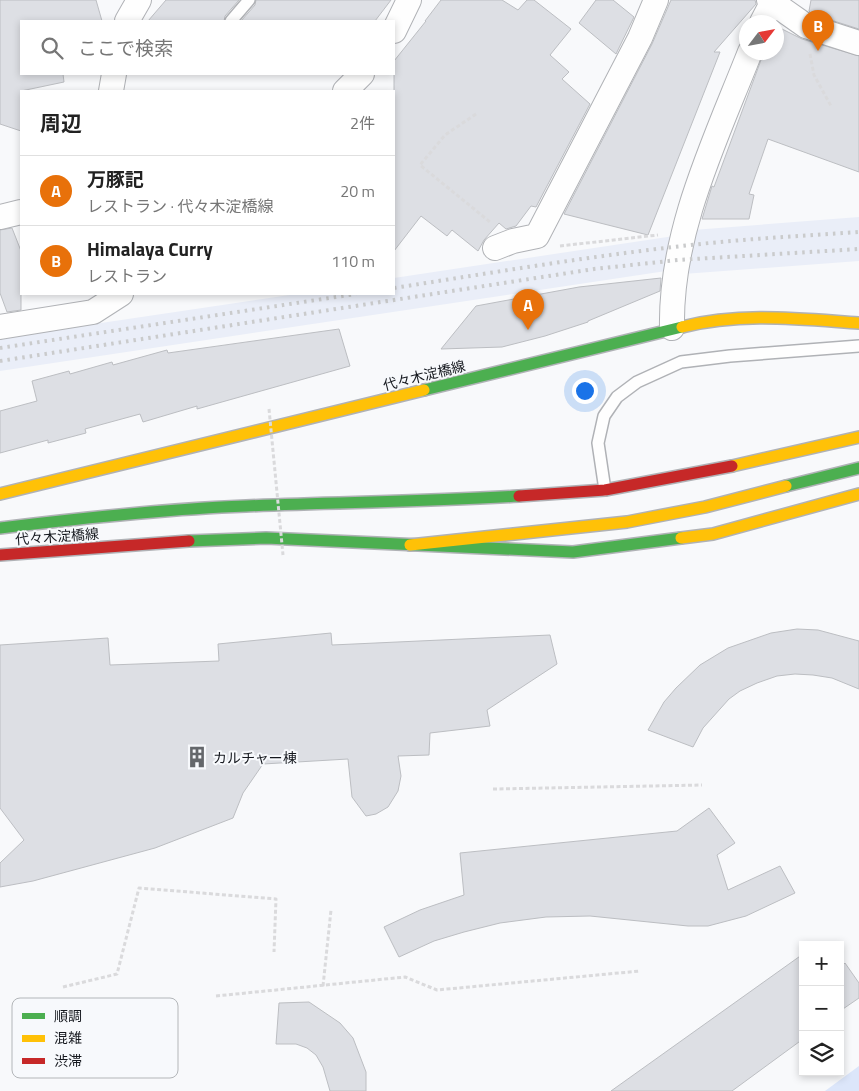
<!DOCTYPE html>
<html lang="ja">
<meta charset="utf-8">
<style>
body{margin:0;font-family:"Titillium Web","Noto Sans JP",sans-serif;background:#f2f2f2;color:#222}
.controls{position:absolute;right:15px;bottom:15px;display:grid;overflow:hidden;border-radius:0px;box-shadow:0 2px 8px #0003}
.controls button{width:45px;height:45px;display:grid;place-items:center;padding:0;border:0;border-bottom:1px solid #e0e0e0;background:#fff;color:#222;font:25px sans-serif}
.compass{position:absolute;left:739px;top:15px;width:45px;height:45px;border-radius:50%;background:#fff;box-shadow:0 2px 8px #0003;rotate:58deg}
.you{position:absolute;left:584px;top:390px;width:18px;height:18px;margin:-12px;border:4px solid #fff;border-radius:50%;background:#1a73e8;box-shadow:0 0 0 8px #1a73e833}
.badge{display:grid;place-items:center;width:32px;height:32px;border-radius:50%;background:#64676b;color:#fff;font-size:16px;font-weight:700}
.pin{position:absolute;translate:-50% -41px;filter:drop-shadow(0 1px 2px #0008)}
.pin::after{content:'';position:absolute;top:26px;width:18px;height:15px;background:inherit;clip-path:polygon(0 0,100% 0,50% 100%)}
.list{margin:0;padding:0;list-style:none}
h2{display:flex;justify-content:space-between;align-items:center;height:65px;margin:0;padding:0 20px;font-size:21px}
h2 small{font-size:16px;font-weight:400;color:#767676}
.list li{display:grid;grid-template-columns:32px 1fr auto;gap:15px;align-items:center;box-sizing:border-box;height:70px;padding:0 20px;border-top:1px solid #e0e0e0}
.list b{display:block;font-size:19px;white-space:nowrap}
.list p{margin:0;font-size:16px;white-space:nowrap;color:#767676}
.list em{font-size:16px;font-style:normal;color:#767676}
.icon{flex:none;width:28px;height:28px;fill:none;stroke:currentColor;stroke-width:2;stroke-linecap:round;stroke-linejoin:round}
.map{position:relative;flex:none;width:859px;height:1091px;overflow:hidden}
.search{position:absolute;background:#fff;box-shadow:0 2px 8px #0003;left:20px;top:20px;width:375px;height:55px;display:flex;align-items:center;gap:12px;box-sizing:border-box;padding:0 18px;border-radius:0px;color:#767676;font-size:19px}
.panel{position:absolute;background:#fff;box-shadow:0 2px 8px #0003;left:20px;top:90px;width:375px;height:205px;border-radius:0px}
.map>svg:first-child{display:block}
.built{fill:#eaeef8}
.green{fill:#dce6fa}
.building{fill:#dddfe4;stroke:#bcbec2}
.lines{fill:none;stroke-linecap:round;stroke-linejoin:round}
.lane-casing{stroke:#b0b2b6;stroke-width:14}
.street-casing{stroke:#b0b2b6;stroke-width:26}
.fast-casing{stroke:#b0b2b6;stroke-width:14}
.slow-casing{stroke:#b0b2b6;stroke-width:14}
.jam-casing{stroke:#b0b2b6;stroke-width:14}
.path{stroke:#dadadc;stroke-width:3;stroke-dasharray:4 2.5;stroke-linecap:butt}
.lane{stroke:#fefefe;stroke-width:11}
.street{stroke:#fefefe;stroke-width:24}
.fast{stroke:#4caf50;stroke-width:11}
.slow{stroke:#ffc107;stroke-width:11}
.jam{stroke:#c62828;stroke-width:11}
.rail{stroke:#cacbcc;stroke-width:4;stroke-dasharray:2.5 5;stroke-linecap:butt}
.path-bridge{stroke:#dadadc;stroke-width:3;stroke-dasharray:4 2.5;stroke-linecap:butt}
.labels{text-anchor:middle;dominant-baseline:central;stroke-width:4;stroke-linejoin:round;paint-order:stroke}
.street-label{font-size:14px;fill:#15181e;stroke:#f7f9fc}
.poi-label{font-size:14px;fill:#15181e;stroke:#f7f9fc;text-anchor:start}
.key{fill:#f7f9fc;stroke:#b3b6b9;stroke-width:1}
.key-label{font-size:14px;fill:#15181e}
</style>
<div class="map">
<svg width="859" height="1091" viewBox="0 0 859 1091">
<rect width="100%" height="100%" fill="#f8f9fb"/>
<path class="built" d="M859,217V261L683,274L693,230Z
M674,236L666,271L0,371V338L296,294H394V278Z"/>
<path class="green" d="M859,1066V1091H825Z"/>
<path class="building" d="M0,0H96L102,21H21V74H63L64,82L21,91V131L0,124Z
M166,0H239L225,16L224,21H148Z
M256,0H391L375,21H241L255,5Z
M441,0H502L518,10L527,0H534L571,29L550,55L569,72L562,79L590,104L536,207L531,206L516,226L506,229L499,223L484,240L478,251L452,230L447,236L421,216L394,251V61L426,21H425Z
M596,0H613L634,17L616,54L579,23Z
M671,0H755L756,4L714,52H720L648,235L564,214L652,44Z
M811,0H859V29L812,14L809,11Z
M776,26L802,39L859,56V172L768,139L749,194L754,195L749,219H702L712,186L714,187L764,52H776Z
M12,228L21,251V310L7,312L0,293V230Z
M661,278L660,291L588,321V322L545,336L502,347L441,349L476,306L579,287Z
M339,329L350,366L197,409V406L143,422L140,414L85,429L86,433L48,443V440L0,453V411L37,401L32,381L69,371L70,374L112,362L113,365L167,350L168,353Z
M797,629L818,630L859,641V689L832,678L813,675L795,674L777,676L757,683L740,691L729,699L703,728L693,747L648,730L664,702L676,688L700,665L728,648L771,633Z
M331,633L332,645L550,635L557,664L487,710L490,726L430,733L429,755L398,756L401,776L398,791L388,807L376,814L366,816L352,797L348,759L263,764L243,793L233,818L155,848L33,881L0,887V863L24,840L0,808V645L108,638L110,665L219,661L218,644Z
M709,808L735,843L717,855L728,890L780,866L795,893L746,916L708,926H688L590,916L546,917L500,923L464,932L434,941L399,957L384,927L420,910L464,895L460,853L677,831Z
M803,954V1039L732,1091H611Z
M840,963L842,966L845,963L859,983V998L840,1011Z
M309,1002L340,1023L353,1038L366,1072V1091H330L323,1067L316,1055L307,1048L296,1044H276L279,1003Z"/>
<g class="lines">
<g class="lane-casing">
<path id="lane" d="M231,21L249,0
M605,490L598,443L604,416L617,397L637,382L681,362L730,356L859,346"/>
</g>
<g class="street-casing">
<path id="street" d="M769,0L806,26L859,43
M127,21L139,0
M762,22L772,3
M394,31L409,0
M111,91L114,74
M345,91L362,74
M0,217L21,212
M495,248L513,241L537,236L640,38L656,0
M0,327L93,312L121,294
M672,328C670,232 715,141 750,52"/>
</g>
<g class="fast-casing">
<path id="fast" d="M424,390L682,327
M786,486L859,468
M0,528C82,518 164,509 246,506C337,502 428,502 519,496
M189,541L266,538L573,552L681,538"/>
</g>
<g class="slow-casing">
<path id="slow" d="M682,327C741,312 800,319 859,323
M732,466L859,437
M0,494L424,390
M681,538L713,534L859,494
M410,545L627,522L705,507L786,486"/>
</g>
<g class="jam-casing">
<path id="jam" d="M519,496L605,490L732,466
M0,555L189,541"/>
</g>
<path class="path" d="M810,54L814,75L831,106
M476,114L445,135L420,165L490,222
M560,246L658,235
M493,789L702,785
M323,986L331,910
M63,987L117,974L139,888L276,899L274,952
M216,996L405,977L437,990L640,971"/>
<use href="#lane" class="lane"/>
<use href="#street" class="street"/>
<use href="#fast" class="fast"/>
<use href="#slow" class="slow"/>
<use href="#jam" class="jam"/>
<path class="rail" d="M394,288C490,273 585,257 682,246C741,239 800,236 859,232
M0,348L356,294
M0,361L594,269L678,260L859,249"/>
<path class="path-bridge" d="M269,409L283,555"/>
</g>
<defs>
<g id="building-bare" transform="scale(1.725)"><path d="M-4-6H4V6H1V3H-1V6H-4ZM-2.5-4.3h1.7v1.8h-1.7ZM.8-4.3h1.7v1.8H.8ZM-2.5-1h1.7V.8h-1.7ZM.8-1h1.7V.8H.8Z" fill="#64676b" stroke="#f7f9fc" stroke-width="2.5" paint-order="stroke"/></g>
</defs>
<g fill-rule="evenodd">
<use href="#building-bare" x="197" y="757"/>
</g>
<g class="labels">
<g class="street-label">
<text transform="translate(424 375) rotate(-14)">代々木淀橋線</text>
<text transform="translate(57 536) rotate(-4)">代々木淀橋線</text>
</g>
<g class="poi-label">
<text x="213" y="757">カルチャー棟</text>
</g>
</g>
<rect x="12" y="998" width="166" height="80" rx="8" class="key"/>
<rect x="22" y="1013" width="23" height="6" fill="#4caf50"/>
<rect x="22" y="1035" width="23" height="7" fill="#ffc107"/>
<rect x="22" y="1058" width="23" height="6" fill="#c62828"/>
<g class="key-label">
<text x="54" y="1021">順調</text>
<text x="54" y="1043">混雑</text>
<text x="54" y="1066">渋滞</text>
</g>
</svg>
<div class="controls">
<button>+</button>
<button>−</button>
<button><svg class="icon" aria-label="layers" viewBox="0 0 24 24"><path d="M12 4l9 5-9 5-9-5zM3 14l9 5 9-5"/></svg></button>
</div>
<svg class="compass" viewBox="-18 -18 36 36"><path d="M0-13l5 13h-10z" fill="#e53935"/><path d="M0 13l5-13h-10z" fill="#767676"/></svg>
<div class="you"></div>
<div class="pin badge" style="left:528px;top:330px;background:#e8710a">A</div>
<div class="pin badge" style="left:818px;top:51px;background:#e8710a">B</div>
<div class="search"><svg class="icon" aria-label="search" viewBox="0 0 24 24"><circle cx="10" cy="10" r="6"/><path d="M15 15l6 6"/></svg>ここで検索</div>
<section class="panel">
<h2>周辺<small>2件</small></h2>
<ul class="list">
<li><span class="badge" style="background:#e8710a">A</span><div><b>万豚記</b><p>レストラン · 代々木淀橋線</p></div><em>20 m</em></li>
<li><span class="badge" style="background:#e8710a">B</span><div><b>Himalaya Curry</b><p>レストラン</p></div><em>110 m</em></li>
</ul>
</section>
</div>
